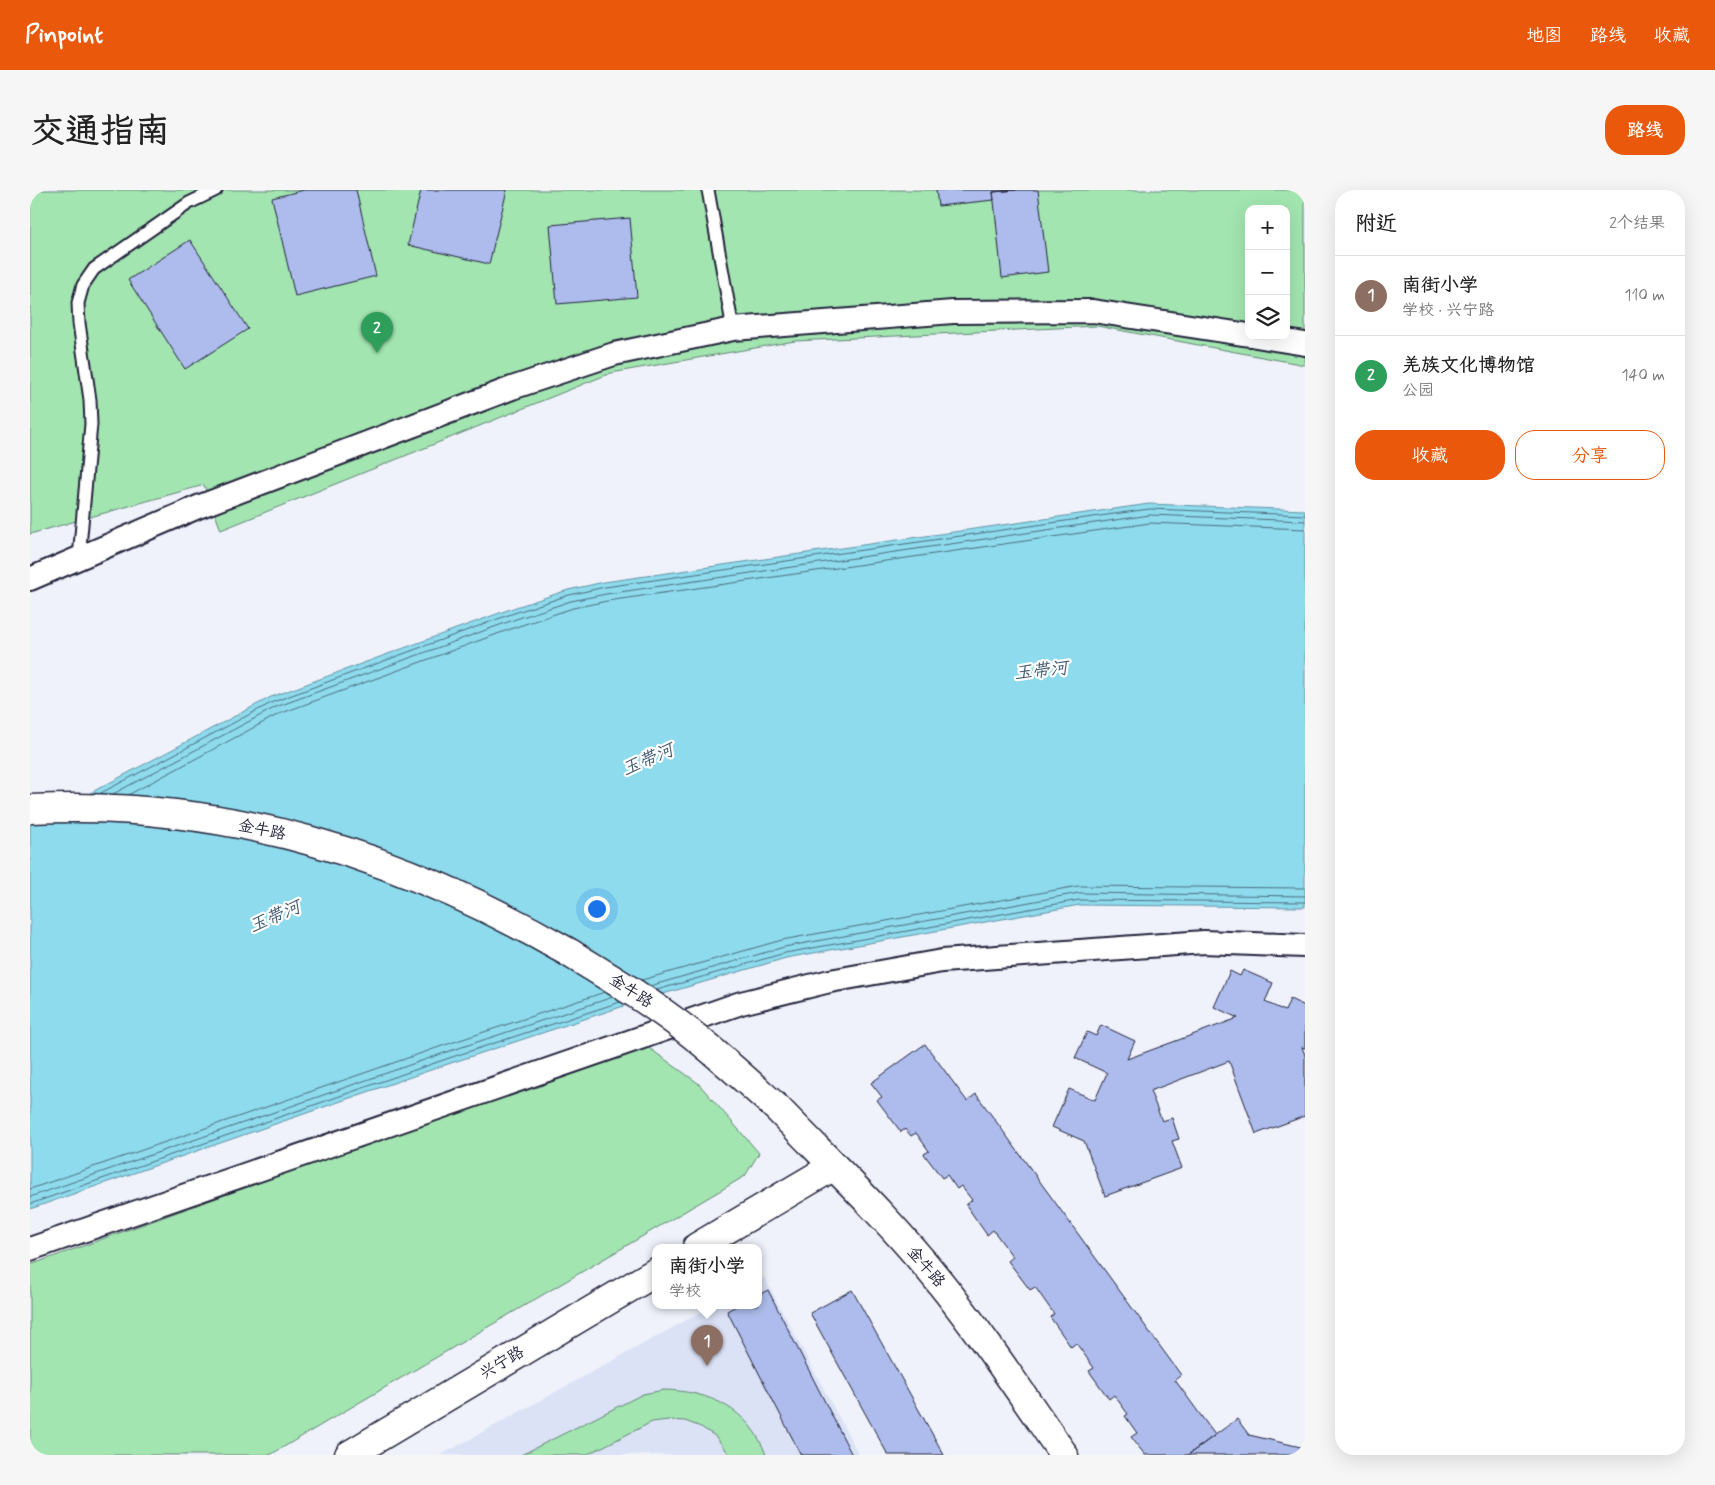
<!DOCTYPE html>
<html lang="zh">
<meta charset="utf-8">
<style>
body{margin:0;font-family:Mynerve,"LXGW WenKai TC",sans-serif;background:#f6f6f6;color:#222}
.controls{position:absolute;right:15px;top:15px;display:grid;overflow:hidden;border-radius:10px;box-shadow:0 5px 20px #0002}
.controls button{width:45px;height:45px;display:grid;place-items:center;padding:0;border:0;border-bottom:1px solid #e0e0e0;background:#fff;color:#222;font:25px sans-serif}
.you{position:absolute;left:566px;top:718px;width:18px;height:18px;margin:-12px;border:4px solid #fff;border-radius:50%;background:#1a73e8;box-shadow:0 0 0 8px #1a73e833}
.badge{display:grid;place-items:center;width:32px;height:32px;border-radius:50%;background:#ea580c;color:#fff;font-size:16px;font-weight:700}
.pin{position:absolute;translate:-50% -41px;filter:drop-shadow(0 1px 2px #0008)}
.pin::after{content:'';position:absolute;top:26px;width:18px;height:15px;background:inherit;clip-path:polygon(0 0,100% 0,50% 100%)}
.popup{position:absolute;left:622px;top:1054px;width:110px;height:65px;box-sizing:border-box;display:grid;place-content:center;border-radius:10px;background:#fff;filter:drop-shadow(0 1px 4px #0005);font-size:16px;white-space:nowrap;color:#767676}
.popup b{font-size:19px;color:#222}
.popup::after{content:'';position:absolute;left:50%;top:100%;margin-left:-10px;border:10px solid transparent;border-top-color:#fff}
.list{margin:0;padding:0;list-style:none}
h2{display:flex;justify-content:space-between;align-items:center;height:65px;margin:0;padding:0 20px;font-size:21px}
h2 small{font-size:16px;font-weight:400;color:#767676}
.list li{display:grid;grid-template-columns:32px 1fr auto;gap:15px;align-items:center;box-sizing:border-box;height:80px;padding:0 20px;border-top:1px solid #e0e0e0}
.list b{display:block;font-size:19px;white-space:nowrap}
.list p{margin:0;font-size:16px;white-space:nowrap;color:#767676}
.list em{font-size:16px;font-style:normal;color:#767676}
.actions{display:flex;gap:10px;padding:15px 20px}
.actions a{flex:1;padding:11px 0;border:1px solid #ea580c;border-radius:20px;text-align:center;font-size:18px;color:#ea580c}
.actions .main{background:#ea580c;color:#fff}
.icon{flex:none;width:28px;height:28px;fill:none;stroke:currentColor;stroke-width:2;stroke-linecap:round;stroke-linejoin:round}
.map{position:relative;flex:none;width:1275px;height:1265px;overflow:hidden;border-radius:20px}
header{display:flex;align-items:center;gap:30px;box-sizing:border-box;height:70px;padding:0 25px;background:#ea580c;color:#fff}
header strong{font-size:24px}
nav{display:flex;gap:28px;margin-inline-start:auto;font-size:18px}
.intro{display:flex;align-items:center;justify-content:space-between;box-sizing:border-box;height:120px;padding:0 30px}
h1{margin:0;font-size:35px}
.button{padding:12px 22px;border-radius:20px;background:#ea580c;color:#fff;font-size:18px;font-weight:700}
main{display:flex;gap:30px;padding:0 30px}
aside{flex:1;background:#fff;border-radius:20px;box-shadow:0 5px 20px #0002}
.map>svg:first-child{display:block}
.built{fill:#dbe2f6}
.green{fill:#a2e5b0;stroke:#628476;fill-rule:evenodd}
.water{fill:#8ddbec;stroke:#6291a5}
.lines{fill:none;stroke-linecap:round;stroke-linejoin:round}
.shore{stroke:#4d6c82;stroke-width:1}
.building{fill:#adbcec;stroke:#22223b}
.lane-casing{stroke:#22223b;stroke-width:15}
.street-casing{stroke:#22223b;stroke-width:26}
.secondary-casing{stroke:#22223b;stroke-width:31}
.lane{stroke:#fff;stroke-width:11}
.street{stroke:#fff;stroke-width:22}
.secondary{stroke:#fff;stroke-width:28}
.secondary-bridge-casing{stroke:#22223b;stroke-width:31;stroke-linecap:butt}
.secondary-bridge{stroke:#fff;stroke-width:28}
.labels{text-anchor:middle;dominant-baseline:central;stroke-width:4.5;stroke-linejoin:round;paint-order:stroke}
.street-label{font-size:16px;fill:#22223b;stroke:#fff}
.water-label{font-size:18px;font-style:italic;fill:#425a70;stroke:#fff}
</style>
<header>
<strong>Pinpoint</strong>
<nav><a>地图</a><a>路线</a><a>收藏</a></nav>
</header>
<div class="intro"><h1>交通指南</h1><a class="button">路线</a></div>
<main>
<div class="map">
<svg width="1275" height="1265" viewBox="0 0 1275 1265">
<rect width="100%" height="100%" fill="#eff2fb"/>
<filter id="ink" filterUnits="userSpaceOnUse"><feTurbulence type="fractalNoise" baseFrequency=".02" numOctaves="2"/><feDisplacementMap in="SourceGraphic" scale="10" xChannelSelector="R" yChannelSelector="G"/><feConvolveMatrix kernelMatrix="1 2 1 2 8 2 1 2 1" color-interpolation-filters="sRGB"/></filter>
<g filter="url(#ink)">
<path class="built" d="M734,1087L829,1265H411L684,1115H728V1090Z"/>
<path class="green" d="M0,0H1275V175L1067,136L765,151L581,183L191,340L174,295L0,344ZM1219,19H1256V146H1219Z
M619,858L668,893L729,963L715,986L240,1265H0V1075L295,969Z
M634,1200C679,1201 720,1219 736,1265H700L685,1246L671,1237L655,1231L638,1230L622,1232L556,1265H491L613,1204Z"/>
<path class="water" d="M1119,314L1275,320V717L1050,715L756,768L606,812L421,873L0,1019V635L241,507L483,418L538,400L574,392Z"/>
<g class="lines">
<path class="shore" d="M71,603L243,512L484,423L539,405L575,397L1119,319L1275,325
M83,604L246,517L486,429L541,411L576,404L1120,325L1275,331
M98,605L249,524L489,436L543,418L577,411L1120,333L1275,339
M612,790L752,750L1048,696L1275,698
M620,796L754,757L1049,703L1275,706
M627,800L755,763L1049,710L1275,712
M0,999L415,855L575,802
M0,1007L417,862L583,807
M0,1014L419,868L590,812"/>
</g>
<path class="building" d="M274,0H326L346,86L265,106L242,8Z
M391,0H477L459,74L378,55Z
M906,0H986L963,2L964,10L908,16Z
M986,0H1008L1018,82L972,88L963,2Z
M600,28L607,107L527,114L520,35Z
M160,50L218,139L155,179L98,90Z
M1213,780L1243,793L1235,812L1255,821L1260,809L1275,816V858L1272,857L1275,865V926L1226,944L1199,871L1120,901L1132,931L1142,928L1149,949L1142,951L1152,978L1075,1006L1054,951L1022,937L1039,899L1065,910L1077,883L1045,868L1057,842L1066,846L1071,835L1105,851L1097,869L1208,828L1184,817L1200,781L1210,786Z
M895,854L937,911L946,904L1151,1185L1145,1190L1185,1245L1158,1265H1115L1101,1247L1107,1243L1095,1226L1098,1224L1084,1205L1079,1209L1059,1181L1064,1178L1046,1153L1041,1157L1020,1127L1024,1124L1005,1097L1000,1100L978,1071L983,1067L963,1040L957,1045L936,1015L942,1010L931,996L927,999L917,985L912,988L894,964L899,961L886,943L881,946L875,939L871,942L847,910L852,907L841,893Z
M738,1100L822,1265H771L697,1121L708,1115H728V1105Z
M822,1100L914,1265H858L780,1123Z
M1207,1229L1219,1245L1275,1258V1265H1158Z"/>
<g class="lines">
<g class="lane-casing">
<path id="lane" d="M678,0L703,139
M49,368L61,234L60,210L49,133L48,113L53,95L64,79L159,13L186,0"/>
</g>
<g class="street-casing">
<path id="street" d="M1226,146L1275,154
M0,389L168,317L482,198L584,164L703,139L923,122L1063,121L1219,145
M0,1059L711,813L800,791L912,771L1174,752L1275,756"/>
</g>
<g class="secondary-casing">
<path id="secondary" d="M747,918C801,974 859,1029 908,1090C953,1146 993,1206 1034,1265
M667,1057L804,976
M319,1265L626,1082"/>
</g>
<use href="#lane" class="lane"/>
<use href="#street" class="street"/>
<use href="#secondary" class="secondary"/>
<g class="secondary-bridge-casing">
<path id="secondary-bridge" d="M0,619C48,617 98,618 145,624C285,640 417,692 538,762C579,787 621,812 659,842C690,866 718,892 747,918"/>
</g>
<use href="#secondary-bridge" class="secondary-bridge"/>
</g>
</g>
<g class="labels">
<g class="street-label">
<text transform="translate(232 640) rotate(12)">金牛路</text>
<text transform="translate(601 801) rotate(33)">金牛路</text>
<text transform="translate(896 1077) rotate(49)">金牛路</text>
<text transform="translate(472 1173) rotate(-31)">兴宁路</text>
</g>
<g class="water-label">
<text transform="translate(1011 481) rotate(-6)">玉带河</text>
<text transform="translate(618 570) rotate(-23)">玉带河</text>
<text transform="translate(245 727) rotate(-23)">玉带河</text>
</g>
</g>
</svg>
<div class="controls">
<button>+</button>
<button>−</button>
<button><svg class="icon" aria-label="layers" viewBox="0 0 24 24"><path d="M12 4l9 5-9 5-9-5zM3 14l9 5 9-5"/></svg></button>
</div>
<div class="you"></div>
<div class="pin badge" style="left:677px;top:1176px;background:#8d6e63">1</div>
<div class="popup"><b>南街小学</b>学校</div>
<div class="pin badge" style="left:347px;top:163px;background:#2e9e5b">2</div>
</div>
<aside>
<h2>附近<small>2个结果</small></h2>
<ul class="list">
<li><span class="badge" style="background:#8d6e63">1</span><div><b>南街小学</b><p>学校 · 兴宁路</p></div><em>110 m</em></li>
<li><span class="badge" style="background:#2e9e5b">2</span><div><b>羌族文化博物馆</b><p>公园</p></div><em>140 m</em></li>
</ul>
<div class="actions"><a class="main">收藏</a><a>分享</a></div>
</aside>
</main>
